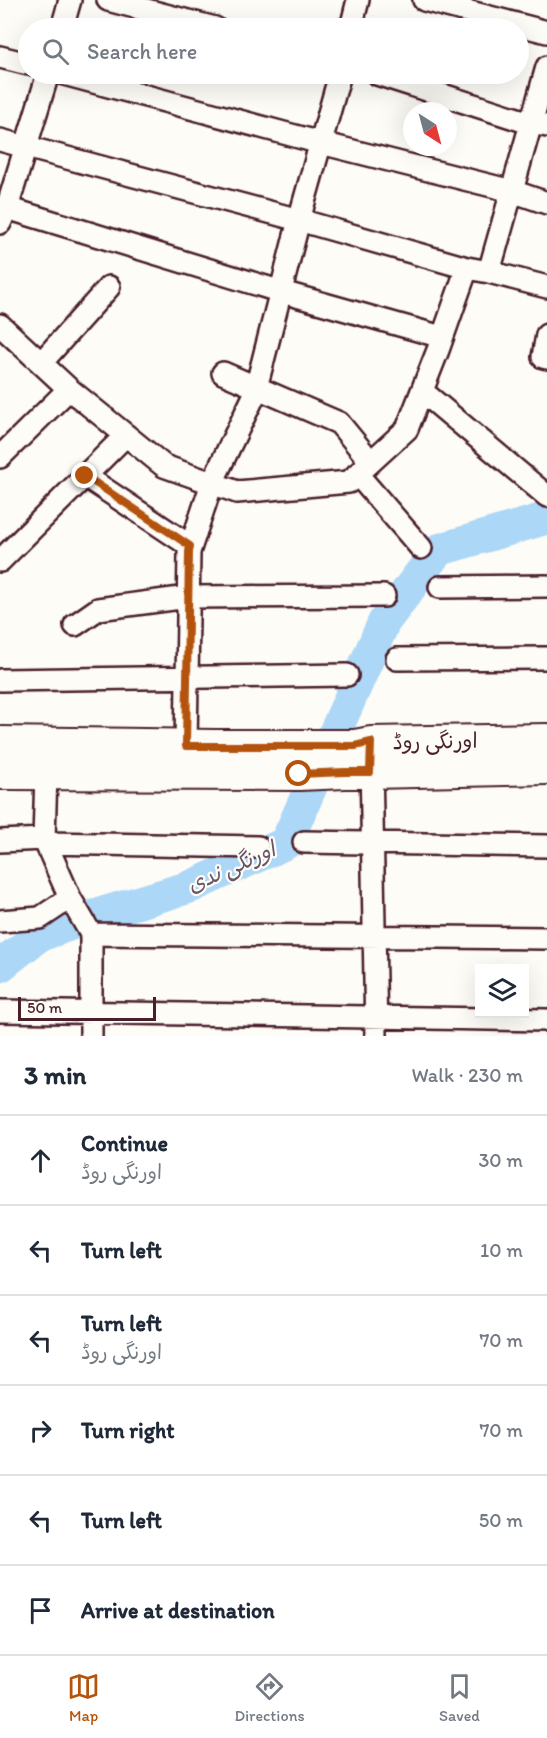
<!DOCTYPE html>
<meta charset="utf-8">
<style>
body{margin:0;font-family:Itim,"Playpen Sans Arabic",sans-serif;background:#f2f2f3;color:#1f2937}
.controls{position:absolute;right:18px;bottom:18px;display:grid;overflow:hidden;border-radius:0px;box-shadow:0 6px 24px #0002}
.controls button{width:54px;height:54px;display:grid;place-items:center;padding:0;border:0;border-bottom:2px solid #e0e1e3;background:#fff;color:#1f2937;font:30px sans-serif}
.compass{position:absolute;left:403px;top:102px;width:54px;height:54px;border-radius:50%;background:#fff;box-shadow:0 6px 24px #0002;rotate:144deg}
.scale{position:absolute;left:18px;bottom:15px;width:138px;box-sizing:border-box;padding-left:6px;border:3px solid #4a1f2b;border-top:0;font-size:16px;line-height:21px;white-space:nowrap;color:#4a1f2b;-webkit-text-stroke:4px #fdfcf7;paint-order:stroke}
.stop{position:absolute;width:18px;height:18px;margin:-14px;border:4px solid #b45309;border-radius:50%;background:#fff}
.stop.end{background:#b45309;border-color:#fff;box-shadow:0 2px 6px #0008}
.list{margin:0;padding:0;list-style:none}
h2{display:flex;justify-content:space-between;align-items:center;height:78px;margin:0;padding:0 24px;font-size:26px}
h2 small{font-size:20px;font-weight:400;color:#747a83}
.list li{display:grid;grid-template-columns:39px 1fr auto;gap:18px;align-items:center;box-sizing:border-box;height:90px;padding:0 24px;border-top:2px solid #e0e1e3}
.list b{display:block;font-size:22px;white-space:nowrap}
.list p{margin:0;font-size:20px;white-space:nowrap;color:#747a83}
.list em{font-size:20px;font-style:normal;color:#747a83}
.icon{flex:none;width:33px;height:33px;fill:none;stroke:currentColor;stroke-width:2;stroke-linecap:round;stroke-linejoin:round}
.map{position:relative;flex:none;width:547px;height:1036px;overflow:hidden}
.search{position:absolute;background:#fff;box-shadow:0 6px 24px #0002;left:18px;right:18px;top:18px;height:66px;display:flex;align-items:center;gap:15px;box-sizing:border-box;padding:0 21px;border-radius:33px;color:#747a83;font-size:22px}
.sheet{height:618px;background:#fff}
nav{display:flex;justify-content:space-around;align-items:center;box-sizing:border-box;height:84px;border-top:2px solid #e0e1e3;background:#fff;font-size:16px;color:#747a83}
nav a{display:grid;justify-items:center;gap:3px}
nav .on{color:#b45309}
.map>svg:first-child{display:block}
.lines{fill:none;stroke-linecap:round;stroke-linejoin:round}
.river{stroke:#acd7f7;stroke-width:33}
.street-casing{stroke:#4a1f2b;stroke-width:26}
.primary-casing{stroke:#4a1f2b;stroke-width:36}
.street{stroke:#fdfcf7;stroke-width:21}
.primary{stroke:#fdfcf7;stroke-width:32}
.route{stroke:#b45309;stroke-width:8}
.labels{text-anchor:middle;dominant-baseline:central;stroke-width:4.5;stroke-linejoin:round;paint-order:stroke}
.street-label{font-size:21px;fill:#4a1f2b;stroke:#fdfcf7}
.water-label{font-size:22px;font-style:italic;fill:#675668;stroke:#fdfcf7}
</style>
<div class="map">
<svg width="547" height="1036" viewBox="0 0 547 1036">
<rect width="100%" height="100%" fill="#fdfcf7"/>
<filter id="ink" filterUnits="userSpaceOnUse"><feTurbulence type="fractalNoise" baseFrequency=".0167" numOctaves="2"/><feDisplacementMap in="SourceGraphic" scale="12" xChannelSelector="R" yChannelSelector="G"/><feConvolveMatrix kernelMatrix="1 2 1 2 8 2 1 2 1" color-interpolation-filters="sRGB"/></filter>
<g filter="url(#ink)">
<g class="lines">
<path class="river" d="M0,966L38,936L96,915L190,887L286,843L384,622L438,550L547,518"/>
<g class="street-casing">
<path id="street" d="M108,0L215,28
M424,0L547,32
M62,28L70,0
M351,28L358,0
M0,57L28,64
M64,74L321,143L512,191L547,203
M377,74L530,123L547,126
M0,140L299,220L467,268
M7,208L282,292L442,337
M0,223L7,208L48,74
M489,272L547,287
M0,325L69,389
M547,335L543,357L547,358
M41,363L109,287
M223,373L339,423L371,462
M422,391L547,496
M0,457L69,389L164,466L237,492L349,482L407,429L438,350L467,268L489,272L547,67
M357,474L421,548
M85,476L190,546
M0,561L126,435
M440,587L547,586
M75,625L98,609L188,597L384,596
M397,659L547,658
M0,680L347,675
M186,746L189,552L212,483L254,396L299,220L340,74
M371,761L376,1036
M46,773L44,839L70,898L91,934V1036
M0,841L44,839
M304,842L547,846
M46,843L258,847
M0,921L40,918L70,898
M91,934L547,938
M0,1011L547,1020"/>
</g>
<g class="primary-casing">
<path id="primary" d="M0,743L216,746H355L371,743L547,740
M0,773L299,774L345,772H371L547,768"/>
</g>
<use href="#street" class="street"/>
<use href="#primary" class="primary"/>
</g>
</g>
<g class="lines" filter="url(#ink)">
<path class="route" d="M85,476L190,546L189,552L186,746H355L371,742L370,772H345L299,774"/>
</g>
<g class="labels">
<g class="street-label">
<text transform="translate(435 741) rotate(-1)">اورنگی روڈ</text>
</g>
<g class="water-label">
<text transform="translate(231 867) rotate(-24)">اورنگی ندی</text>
</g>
</g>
</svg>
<div class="controls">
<button><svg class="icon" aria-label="layers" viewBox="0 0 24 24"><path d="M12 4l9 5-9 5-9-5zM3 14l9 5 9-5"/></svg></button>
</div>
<svg class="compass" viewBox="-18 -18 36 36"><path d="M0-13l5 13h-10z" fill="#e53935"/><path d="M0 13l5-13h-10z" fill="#747a83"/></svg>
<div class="scale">50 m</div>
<div class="stop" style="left:299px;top:774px"></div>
<div class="stop end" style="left:85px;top:476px"></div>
<div class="search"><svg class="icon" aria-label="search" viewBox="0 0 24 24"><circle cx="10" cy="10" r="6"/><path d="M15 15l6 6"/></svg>Search here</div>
</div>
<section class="sheet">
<h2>3 min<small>Walk · 230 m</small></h2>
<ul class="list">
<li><svg class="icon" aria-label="ahead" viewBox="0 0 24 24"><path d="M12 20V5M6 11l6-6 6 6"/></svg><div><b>Continue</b><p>اورنگی روڈ</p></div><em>30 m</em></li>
<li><svg class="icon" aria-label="left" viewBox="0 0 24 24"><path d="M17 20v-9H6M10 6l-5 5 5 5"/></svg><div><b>Turn left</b></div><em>10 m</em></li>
<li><svg class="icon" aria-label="left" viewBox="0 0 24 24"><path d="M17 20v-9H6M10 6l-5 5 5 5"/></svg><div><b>Turn left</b><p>اورنگی روڈ</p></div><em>70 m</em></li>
<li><svg class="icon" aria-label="right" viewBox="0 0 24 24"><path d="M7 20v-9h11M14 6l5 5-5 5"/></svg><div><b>Turn right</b></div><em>70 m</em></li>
<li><svg class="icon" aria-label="left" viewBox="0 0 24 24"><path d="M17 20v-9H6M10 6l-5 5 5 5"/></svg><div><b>Turn left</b></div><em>50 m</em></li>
<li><svg class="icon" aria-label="arrive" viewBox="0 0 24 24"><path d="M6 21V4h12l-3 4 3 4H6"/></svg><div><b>Arrive at destination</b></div></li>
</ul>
</section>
<nav>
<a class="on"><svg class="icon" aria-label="map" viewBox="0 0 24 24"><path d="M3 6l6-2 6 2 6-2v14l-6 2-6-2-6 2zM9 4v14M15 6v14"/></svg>Map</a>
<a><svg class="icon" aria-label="directions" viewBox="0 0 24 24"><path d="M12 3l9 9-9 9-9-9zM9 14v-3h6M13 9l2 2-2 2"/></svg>Directions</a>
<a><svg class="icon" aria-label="saved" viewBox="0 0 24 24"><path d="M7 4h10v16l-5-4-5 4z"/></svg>Saved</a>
</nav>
